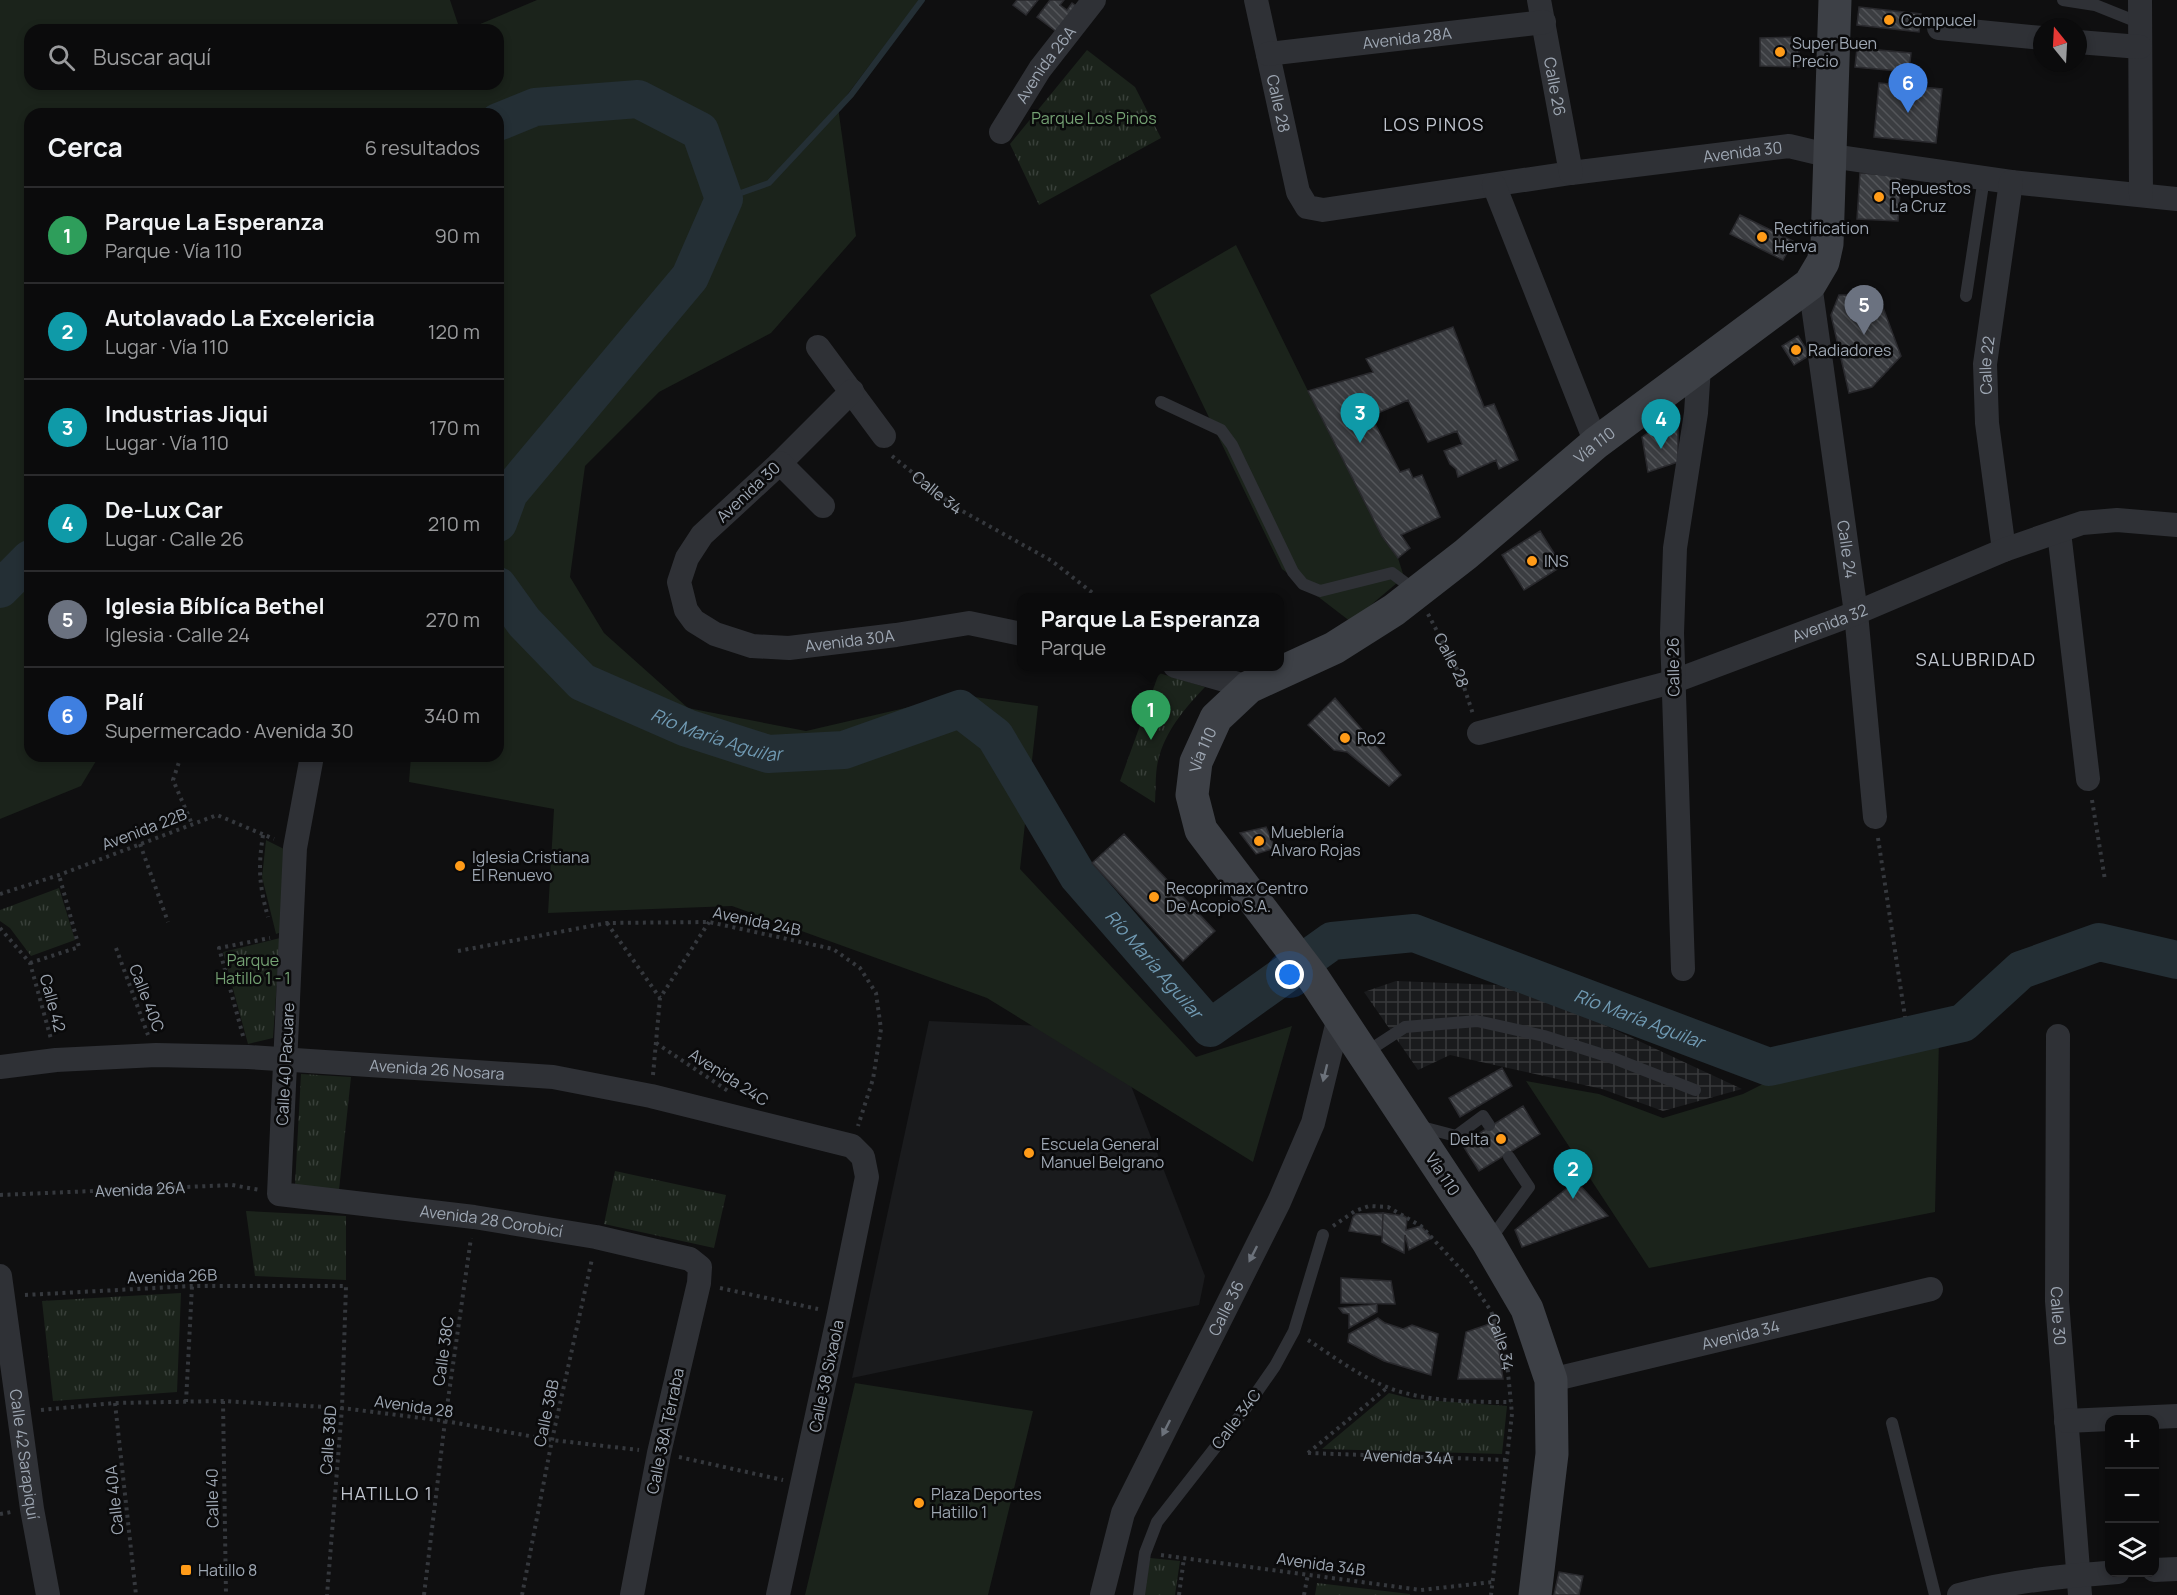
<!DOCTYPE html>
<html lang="es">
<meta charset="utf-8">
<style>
body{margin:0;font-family:Manrope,sans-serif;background:#19191a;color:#f1f3f6}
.controls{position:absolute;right:18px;bottom:18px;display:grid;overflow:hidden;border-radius:12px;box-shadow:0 3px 9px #0003}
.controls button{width:54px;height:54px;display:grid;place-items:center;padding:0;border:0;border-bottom:2px solid #2b2b2d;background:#0b0b0c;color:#f1f3f6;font:30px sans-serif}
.compass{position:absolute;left:2033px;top:18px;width:54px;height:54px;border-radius:50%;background:#0b0b0c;box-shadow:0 3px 9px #0003;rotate:342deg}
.you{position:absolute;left:1290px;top:975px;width:21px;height:21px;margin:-15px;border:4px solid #fff;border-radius:50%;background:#1a73e8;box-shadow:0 0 0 9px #1a73e833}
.badge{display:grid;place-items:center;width:39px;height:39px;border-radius:50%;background:#2563eb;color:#fff;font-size:20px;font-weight:700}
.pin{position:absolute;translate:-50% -50px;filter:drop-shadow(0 2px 3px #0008)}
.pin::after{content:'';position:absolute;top:32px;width:21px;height:18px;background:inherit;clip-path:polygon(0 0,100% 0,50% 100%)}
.popup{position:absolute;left:1017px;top:593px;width:267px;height:78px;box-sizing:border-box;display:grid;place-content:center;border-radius:12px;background:#0b0b0c;filter:drop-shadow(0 2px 4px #0005);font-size:20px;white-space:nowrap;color:#9a9b9d}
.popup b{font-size:22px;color:#f1f3f6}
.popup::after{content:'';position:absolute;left:50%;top:100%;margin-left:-12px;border:12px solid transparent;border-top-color:#0b0b0c}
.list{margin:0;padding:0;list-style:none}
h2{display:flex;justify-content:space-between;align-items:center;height:78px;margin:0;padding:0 24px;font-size:26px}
h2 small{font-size:20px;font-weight:400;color:#9a9b9d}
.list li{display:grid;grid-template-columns:39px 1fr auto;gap:18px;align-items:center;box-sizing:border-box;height:96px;padding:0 24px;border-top:2px solid #2b2b2d}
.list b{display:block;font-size:22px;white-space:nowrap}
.list p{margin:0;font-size:20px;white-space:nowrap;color:#9a9b9d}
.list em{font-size:20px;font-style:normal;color:#9a9b9d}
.icon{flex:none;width:33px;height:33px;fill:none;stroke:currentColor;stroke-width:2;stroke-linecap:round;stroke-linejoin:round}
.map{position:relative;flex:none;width:2177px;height:1595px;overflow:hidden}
.search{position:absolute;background:#0b0b0c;box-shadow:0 3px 9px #0003;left:24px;top:24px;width:480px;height:66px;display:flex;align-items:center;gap:15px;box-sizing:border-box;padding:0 21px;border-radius:18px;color:#9a9b9d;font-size:22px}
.panel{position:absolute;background:#0b0b0c;box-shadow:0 3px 9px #0003;left:24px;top:108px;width:480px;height:654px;border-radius:18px}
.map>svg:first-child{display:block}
.built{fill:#1a1b1d}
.industrial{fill:url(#industrial-grid)}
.green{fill:#1b231b}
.park{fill:url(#park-tufts)}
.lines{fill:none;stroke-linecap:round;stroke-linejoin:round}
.stream{stroke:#242f35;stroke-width:6}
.river{stroke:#242f35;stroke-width:38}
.building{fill:url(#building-back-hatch);stroke:#29292d;stroke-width:1.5}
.path{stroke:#35383d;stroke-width:4;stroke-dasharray:3 4.5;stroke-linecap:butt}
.lane{stroke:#2f3136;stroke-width:12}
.street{stroke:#2f3136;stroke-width:24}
.secondary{stroke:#3d4046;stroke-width:33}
.oneway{fill:#6c727b}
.poi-dot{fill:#ff9b18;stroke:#0a0a0b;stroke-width:2}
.labels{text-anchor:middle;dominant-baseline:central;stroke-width:5;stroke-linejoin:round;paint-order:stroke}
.poi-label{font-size:16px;fill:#9ea7b3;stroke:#0a0a0b;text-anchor:start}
.street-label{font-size:16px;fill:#9ea7b3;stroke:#0a0a0b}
.park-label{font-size:16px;fill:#74a173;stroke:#0a0a0b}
.neighbourhood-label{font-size:18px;letter-spacing:1.5px;fill:#c0c5cf;stroke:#0a0a0b}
.water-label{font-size:18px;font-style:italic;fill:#709ab3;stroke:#0a0a0b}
</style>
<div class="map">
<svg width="2177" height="1595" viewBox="0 0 2177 1595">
<defs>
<pattern id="industrial-grid" width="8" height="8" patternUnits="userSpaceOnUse" patternTransform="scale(1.5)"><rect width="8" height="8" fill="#1a1b1d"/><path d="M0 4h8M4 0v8" fill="none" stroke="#38393b"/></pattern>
<pattern id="park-tufts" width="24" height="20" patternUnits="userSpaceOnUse" patternTransform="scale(1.5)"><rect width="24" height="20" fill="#1b231b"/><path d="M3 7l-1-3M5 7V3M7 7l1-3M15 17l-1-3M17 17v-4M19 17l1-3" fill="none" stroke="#39403a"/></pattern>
<pattern id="building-back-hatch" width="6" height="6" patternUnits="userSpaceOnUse" patternTransform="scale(1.5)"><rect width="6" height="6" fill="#3b3d41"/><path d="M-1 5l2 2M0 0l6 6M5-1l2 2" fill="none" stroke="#54565a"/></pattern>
</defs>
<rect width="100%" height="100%" fill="#0f0f10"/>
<path class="built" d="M929,1021L1109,1029L1205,1276L1199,1305L852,1378Z"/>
<path class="industrial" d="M1396,981L1498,985L1570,1009L1742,1089L1663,1111L1602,1089L1450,1055L1418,1070L1364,992Z"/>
<path class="green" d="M0,0H450L460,30H30V84H498V30H466L537,0H919L838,107L856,236L771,333L659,392L585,466L570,577L604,633L688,708L806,731L961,695L1038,706L1020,869L1196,1057L1292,1026L1253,1162L987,998L732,906L548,913L554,809L409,782L411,756H498V114H30V756H99L81,786L0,819Z
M1236,245L1308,391L1382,536L1398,558L1404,577L1351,622L1282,569L1150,295Z
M266,840L286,850L282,932L276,934L262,877Z
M1939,1039L1935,1212L1649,1268L1526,1081L1599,1094L1663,1118L1743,1094L1781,1075Z
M855,1383L1033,1411L988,1595H805Z"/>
<path class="park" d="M1087,50L1135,87L1161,138L1039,205L1010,144Z
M1159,673L1205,687C1185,708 1165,731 1158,761C1155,774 1156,789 1155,803L1120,781Z
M59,888L75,940L31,956L10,928L0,921V910Z
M280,938L273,1038L248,1044L223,952Z
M301,1074L351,1077L339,1190L295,1185Z
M615,1171L726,1195L714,1248L604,1224Z
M246,1211L346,1216V1280L255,1276Z
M181,1293L177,1392L53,1401L42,1301Z
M1389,1393L1413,1399L1507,1406L1502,1454L1322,1449Z
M1150,1558L1180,1561L1175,1595H1144Z
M1317,1583L1410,1594V1595H1315Z"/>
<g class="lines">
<path class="stream" d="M724,199L769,183L851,95L922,0
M2176,959L2177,956"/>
<g class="river">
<path d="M498,122L535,107L638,99L700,131L724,199L690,277L509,493L498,523"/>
<path id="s1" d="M498,586L524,622L582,682L687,728L768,754L844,750L960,709L995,736L1078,876L1210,1028L1332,941L1414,933L1769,1067L1963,1023L2021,970L2099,942L2177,960"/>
<path d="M0,589L30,559"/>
</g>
</g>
<path class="building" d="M1017,0H1038L1026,15L1013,5Z
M1050,0H1064L1060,5L1067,10L1072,3L1082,10L1062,36L1037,17Z
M1859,7L1921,14L1919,32L1857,25Z
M1799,37V67L1760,66V38Z
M1857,48L1911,53L1909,72L1855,67Z
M1879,83L1942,89L1936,143L1874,137Z
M1860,173L1901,176L1898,221L1857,219Z
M1740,215L1793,241L1783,260L1730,234Z
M1839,295H1857L1862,309L1881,302L1901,356L1872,387L1849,393L1831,315Z
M1453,327L1484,407L1494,404L1518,460L1499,469L1496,460L1458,477L1456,469L1450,464L1444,451L1462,444L1457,431L1428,442L1408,400L1371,416L1400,472L1409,469L1413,478L1422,475L1440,517L1401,535L1410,548L1398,558L1382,536L1308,391L1373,372L1366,359Z
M1798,336L1810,355L1794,365L1782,346Z
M1678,411V462L1648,472L1642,437Z
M1540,531L1562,566L1524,590L1502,555Z
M1335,698L1401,775L1389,786L1347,752L1334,750L1308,725Z
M1266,827L1275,848L1256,854L1240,833Z
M1124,834L1215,931L1183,961L1092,863Z
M1502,1068L1512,1086L1460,1117L1449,1098Z
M1523,1106L1540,1134L1479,1171L1462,1144Z
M1576,1181L1608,1216L1522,1247L1515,1230Z
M1383,1213L1382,1236L1349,1231L1353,1217L1356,1214Z
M1383,1213L1404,1216L1407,1218L1406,1230L1421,1226L1432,1238L1409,1250L1405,1235L1404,1253L1382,1242Z
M1341,1278L1391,1281L1395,1304L1341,1303Z
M1377,1304V1312L1349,1328V1314L1343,1313L1339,1308Z
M1378,1318L1385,1323L1403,1329L1412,1325L1438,1334L1431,1375L1384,1361L1348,1342L1349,1334Z
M1495,1322L1503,1379H1458L1466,1332Z
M1559,1572L1583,1576L1579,1595H1554Z"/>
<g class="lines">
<g class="path">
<path id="s2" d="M892,456L955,507L1052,561L1099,598"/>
<path id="s3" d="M1428,614L1460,675L1473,714"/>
<path d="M181,756L173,780L192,824"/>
<path d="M2092,800L2105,880"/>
<path d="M263,835C258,867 259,885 268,917"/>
<path d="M1878,838L1905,1017"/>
<path d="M140,844L168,922"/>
<path d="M0,894L59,875L217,815L274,839"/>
<path d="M607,923L660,998"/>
<path d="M0,928L30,963L51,1039"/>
<path d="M116,948L148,1035"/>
<path d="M458,951L607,923L709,922L833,949L860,968L876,993L881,1029L873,1079L858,1126"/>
<path d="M30,963L79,947L59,875"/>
<path d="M243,1036L219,948L270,938"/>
<path d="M656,1043L728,1091"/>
<path d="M653,1075L660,998L709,922"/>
<path id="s4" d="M0,1195L232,1185L260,1190"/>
<path id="s5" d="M1333,1226L1355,1211L1369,1206L1388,1207L1421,1226L1468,1277L1491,1311L1506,1352L1512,1414L1491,1595"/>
<path d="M720,1288L818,1309"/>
<path d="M25,1295L192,1286H346L342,1408L327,1595"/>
<path d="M1308,1340C1339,1360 1372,1386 1409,1394C1442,1402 1478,1402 1511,1402"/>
<path d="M223,1401L226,1595"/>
<path d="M186,1402L192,1286"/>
<path d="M115,1403L136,1595"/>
<path d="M41,1410L115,1403L223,1401L342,1408L445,1421L552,1440L639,1450"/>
<path id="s6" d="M1308,1453L1508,1460"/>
<path d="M1308,1453L1388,1387"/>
<path d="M679,1457L783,1480"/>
<path d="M0,1514L11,1512"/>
<path d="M1161,1555L1421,1590L1493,1582"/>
<path d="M424,1595L445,1421L471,1238"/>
<path d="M522,1595L552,1440L592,1259"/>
<path d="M1179,1595L1184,1558"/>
<path d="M1304,1595L1308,1574"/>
</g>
<path class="lane" d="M2063,0L2095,5L2140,23
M1966,296L1984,178
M1161,402L1221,430L1232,445L1293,572L1303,584L1320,591L1392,573L1416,591
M1365,1053L1405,1027L1477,1021L1544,1036L1613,1058L1695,1090
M1418,1126L1456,1136L1483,1116L1489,1125
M1489,1241L1529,1187L1509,1157
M1892,1423L1935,1595
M1139,1595L1145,1553L1157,1522L1243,1412L1275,1366L1294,1331L1323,1235"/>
<g class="street">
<path id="s7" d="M1256,0L1298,192L1307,207L1323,210L1571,173L1789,146L1831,156L2011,182L2177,199"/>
<path id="s8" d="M1539,0L1571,173"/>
<path d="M2140,0L2141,195"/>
<path d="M1939,28L2042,38"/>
<path d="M2078,42L2140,47"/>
<path id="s9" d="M1268,54L1544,22"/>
<path id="s10" d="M1001,132L1040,69L1094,0"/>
<path d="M1494,185L1596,443"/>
<path id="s11" d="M1810,284L1856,613L1875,817"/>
<path d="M818,347L884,436"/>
<path id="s12" d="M852,391L780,463L702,535L687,558L679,582L686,610L694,621L715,634L752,646L789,648L896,635L969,623L1022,634"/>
<path d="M780,463L823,506"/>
<path d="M2059,532L2088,779"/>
<path id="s13" d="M2004,550L1987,423L1985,364L2011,182"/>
<path d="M1175,666L1249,687"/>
<path id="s14" d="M1479,733L1672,682L1856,613L2004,550L2082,523L2117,520L2177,525"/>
<path id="s15" d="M312,756L295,848L279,1194L474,1217L596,1237L690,1259L700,1267L699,1283L659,1453L632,1595"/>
<path d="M1683,969L1672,633L1675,548L1696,413L1699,367"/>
<path id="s16" d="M2058,1036L2057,1301L2080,1595"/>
<path id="s17" d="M0,1067L56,1060L156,1055L248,1057L553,1077L651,1096L852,1146L863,1157L867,1177L839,1314L778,1595"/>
<path id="s18" d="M0,1276L32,1509L48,1595"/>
<path id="s19" d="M1551,1380L1931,1289"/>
<path d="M2066,1421L2177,1416"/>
<path d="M2154,1570L2177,1569"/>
<path id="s20" d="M1102,1595L1123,1513L1279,1202L1313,1123L1339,1017"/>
<path d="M1959,1595C2010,1581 2065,1576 2118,1572"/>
</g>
<path class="secondary" id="s21" d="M1535,1595L1552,1454L1551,1380L1527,1309L1488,1242L1314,979L1201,830L1192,795L1196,762L1216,718L1249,687L1334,648L1394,610L1466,554L1596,443L1810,284L1823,262L1827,244L1835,0"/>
</g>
<defs><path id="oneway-solid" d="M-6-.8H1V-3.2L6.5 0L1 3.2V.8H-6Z" transform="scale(1.5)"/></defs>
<g class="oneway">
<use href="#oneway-solid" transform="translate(1325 1073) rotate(104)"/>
<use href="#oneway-solid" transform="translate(1253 1254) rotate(117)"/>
<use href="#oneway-solid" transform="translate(1166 1428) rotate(117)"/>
</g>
<g class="poi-dot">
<circle cx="1889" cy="20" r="6"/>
<circle cx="1780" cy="52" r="6"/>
<circle cx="1879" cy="197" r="6"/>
<circle cx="1762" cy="237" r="6"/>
<circle cx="1796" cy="350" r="6"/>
<circle cx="1532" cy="561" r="6"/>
<circle cx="1345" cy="738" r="6"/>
<circle cx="1259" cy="841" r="6"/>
<circle cx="460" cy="866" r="6"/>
<circle cx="1154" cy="897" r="6"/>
<circle cx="1501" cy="1139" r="6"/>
<circle cx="1029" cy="1153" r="6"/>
<circle cx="919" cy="1503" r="6"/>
<rect x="180" y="1564" width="12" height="12" rx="3"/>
</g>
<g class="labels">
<g class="poi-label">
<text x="1901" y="20">Compucel</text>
<text x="1792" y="43">Super Buen<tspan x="1792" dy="18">Precio</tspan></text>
<text x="1891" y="188">Repuestos<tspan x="1891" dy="18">La Cruz</tspan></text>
<text x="1774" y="228">Rectification<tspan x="1774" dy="18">Herva</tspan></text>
<text x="1808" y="350">Radiadores</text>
<text x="1544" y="561">INS</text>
<text x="1357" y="738">Ro2</text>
<text x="1271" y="832">Mueblería<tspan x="1271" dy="18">Alvaro Rojas</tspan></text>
<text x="472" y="857">Iglesia Cristiana<tspan x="472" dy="18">El Renuevo</tspan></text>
<text x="1166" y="888">Recoprimax Centro<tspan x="1166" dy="18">De Acopio S.A.</tspan></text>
<text x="1489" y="1139" text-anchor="end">Delta</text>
<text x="1041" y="1144">Escuela General<tspan x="1041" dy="18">Manuel Belgrano</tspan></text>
<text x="931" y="1494">Plaza Deportes<tspan x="931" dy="18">Hatillo 1</tspan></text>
<text x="198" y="1570">Hatillo 8</text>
</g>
<g class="street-label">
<text stroke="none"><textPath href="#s9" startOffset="140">Avenida 28A</textPath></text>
<text stroke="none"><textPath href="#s10" startOffset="81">Avenida 26A</textPath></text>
<text stroke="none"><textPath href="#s8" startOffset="88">Calle 26</textPath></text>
<text stroke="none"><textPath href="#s7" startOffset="106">Calle 28</textPath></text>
<text stroke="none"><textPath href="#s7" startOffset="654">Avenida 30</textPath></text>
<text stroke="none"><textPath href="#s13" startOffset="186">Calle 22</textPath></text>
<text stroke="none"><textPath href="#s21" startOffset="1458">Vía 110</textPath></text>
<text stroke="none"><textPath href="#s2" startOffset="58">Calle 34</textPath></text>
<text transform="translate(748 492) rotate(-43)">Avenida 30</text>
<text stroke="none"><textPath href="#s11" startOffset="268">Calle 24</textPath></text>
<text stroke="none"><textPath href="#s14" startOffset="368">Avenida 32</textPath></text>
<text stroke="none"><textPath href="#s12" startOffset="465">Avenida 30A</textPath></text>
<text stroke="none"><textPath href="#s3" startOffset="52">Calle 28</textPath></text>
<text transform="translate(1673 667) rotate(-91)">Calle 26</text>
<text stroke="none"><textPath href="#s21" startOffset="954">Vía 110</textPath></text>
<text transform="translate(144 829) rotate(-21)">Avenida 22B</text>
<text transform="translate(757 921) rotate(12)">Avenida 24B</text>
<text transform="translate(147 998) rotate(69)">Calle 40C</text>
<text transform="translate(53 1003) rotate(75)">Calle 42</text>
<text transform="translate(285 1064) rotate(-87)">Calle 40 Pacuare</text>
<text stroke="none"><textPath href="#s17" startOffset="438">Avenida 26 Nosara</textPath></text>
<text transform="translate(729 1077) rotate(33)">Avenida 24C</text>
<text transform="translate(1443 1174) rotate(56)">Vía 110</text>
<text stroke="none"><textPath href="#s4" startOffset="140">Avenida 26A</textPath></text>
<text stroke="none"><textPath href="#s15" startOffset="654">Avenida 28 Corobicí</textPath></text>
<text transform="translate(172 1276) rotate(-2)">Avenida 26B</text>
<text stroke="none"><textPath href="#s20" startOffset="314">Calle 36</textPath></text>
<text stroke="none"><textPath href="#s16" startOffset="280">Calle 30</textPath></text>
<text stroke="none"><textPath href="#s19" startOffset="195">Avenida 34</textPath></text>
<text stroke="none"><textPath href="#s5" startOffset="242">Calle 34</textPath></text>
<text transform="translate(443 1351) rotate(-82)">Calle 38C</text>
<text transform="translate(826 1376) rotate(-78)">Calle 38 Sixaola</text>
<text transform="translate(414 1406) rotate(8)">Avenida 28</text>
<text transform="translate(546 1413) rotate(-78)">Calle 38B</text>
<text transform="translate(1236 1419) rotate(-53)">Calle 34C</text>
<text transform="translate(665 1431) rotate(-78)">Calle 38A Térraba</text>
<text transform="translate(328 1440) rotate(-86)">Calle 38D</text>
<text stroke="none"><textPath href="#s18" startOffset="180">Calle 42 Sarapiquí</textPath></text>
<text stroke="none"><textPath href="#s6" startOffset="100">Avenida 34A</textPath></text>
<text transform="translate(212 1498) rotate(-91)">Calle 40</text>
<text transform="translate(114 1500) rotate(-96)">Calle 40A</text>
<text transform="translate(1321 1564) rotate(8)">Avenida 34B</text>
</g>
<g class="park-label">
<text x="1094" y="118">Parque Los Pinos</text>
<text x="253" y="960">Parque<tspan x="253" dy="18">Hatillo 1 - 1</tspan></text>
</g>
<g class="neighbourhood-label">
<text x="1434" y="124">LOS PINOS</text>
<text x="1976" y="659">SALUBRIDAD</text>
<text x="387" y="1493">HATILLO 1</text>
</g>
<g class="water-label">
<text stroke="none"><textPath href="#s1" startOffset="273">Río María Aguilar</textPath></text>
<text stroke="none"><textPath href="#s1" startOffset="850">Río María Aguilar</textPath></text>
<text stroke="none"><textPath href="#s1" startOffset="1408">Río María Aguilar</textPath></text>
</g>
</g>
</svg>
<div class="controls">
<button>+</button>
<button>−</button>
<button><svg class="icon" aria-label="layers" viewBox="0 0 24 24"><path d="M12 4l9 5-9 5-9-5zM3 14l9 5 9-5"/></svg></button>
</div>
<svg class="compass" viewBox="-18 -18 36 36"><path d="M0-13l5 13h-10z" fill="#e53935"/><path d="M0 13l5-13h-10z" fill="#9a9b9d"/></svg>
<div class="you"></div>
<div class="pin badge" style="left:1151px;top:740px;background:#2e9e5b">1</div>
<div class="popup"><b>Parque La Esperanza</b>Parque</div>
<div class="pin badge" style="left:1573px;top:1199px;background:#0f9aa8">2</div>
<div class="pin badge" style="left:1360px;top:443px;background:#0f9aa8">3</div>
<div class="pin badge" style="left:1661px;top:449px;background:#0f9aa8">4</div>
<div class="pin badge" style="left:1864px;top:335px;background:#6b7280">5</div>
<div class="pin badge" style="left:1908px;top:113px;background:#3f7fe0">6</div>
<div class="search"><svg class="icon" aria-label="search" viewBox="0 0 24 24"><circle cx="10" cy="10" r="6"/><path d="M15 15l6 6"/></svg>Buscar aquí</div>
<section class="panel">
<h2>Cerca<small>6 resultados</small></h2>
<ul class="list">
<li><span class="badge" style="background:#2e9e5b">1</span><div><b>Parque La Esperanza</b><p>Parque · Vía 110</p></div><em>90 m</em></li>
<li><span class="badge" style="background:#0f9aa8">2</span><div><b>Autolavado La Excelericia</b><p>Lugar · Vía 110</p></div><em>120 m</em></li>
<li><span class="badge" style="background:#0f9aa8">3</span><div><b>Industrias Jiqui</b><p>Lugar · Vía 110</p></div><em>170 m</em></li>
<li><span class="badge" style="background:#0f9aa8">4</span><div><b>De-Lux Car</b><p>Lugar · Calle 26</p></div><em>210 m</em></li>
<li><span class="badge" style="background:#6b7280">5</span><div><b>Iglesia Bíblíca Bethel</b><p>Iglesia · Calle 24</p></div><em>270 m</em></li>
<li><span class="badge" style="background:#3f7fe0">6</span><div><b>Palí</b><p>Supermercado · Avenida 30</p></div><em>340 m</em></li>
</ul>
</section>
</div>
